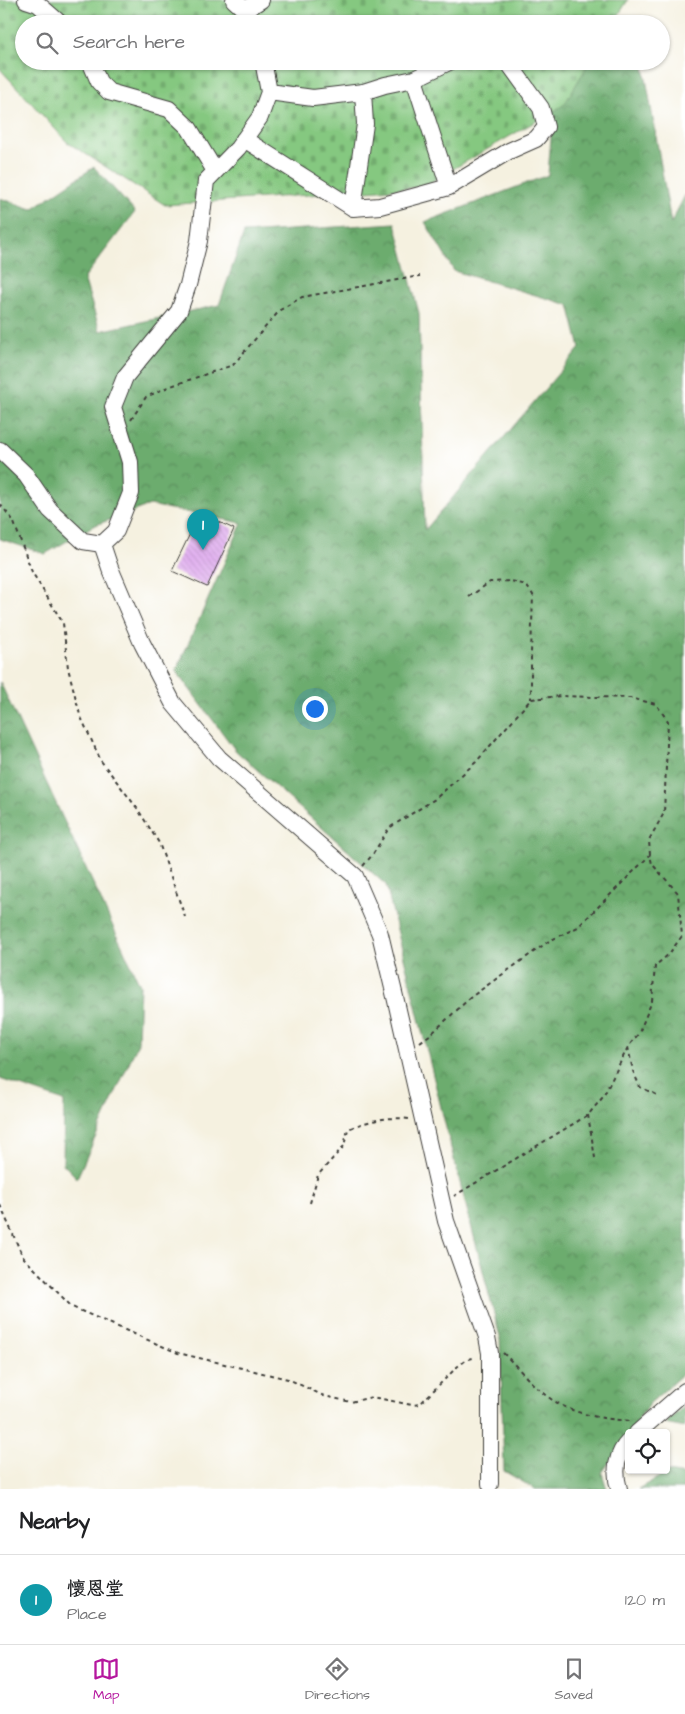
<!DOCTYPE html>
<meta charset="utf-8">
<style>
body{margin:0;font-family:"Architects Daughter","LXGW WenKai TC",sans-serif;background:#f6f6f6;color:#202124}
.controls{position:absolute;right:15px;bottom:15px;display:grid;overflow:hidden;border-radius:5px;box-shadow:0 1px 4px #0004}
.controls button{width:45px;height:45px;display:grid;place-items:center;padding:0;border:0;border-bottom:1px solid #e0e0e0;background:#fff;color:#202124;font:25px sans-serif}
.you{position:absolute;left:314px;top:708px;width:18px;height:18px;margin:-12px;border:4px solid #fff;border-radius:50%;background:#1a73e8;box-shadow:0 0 0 8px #1a73e833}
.badge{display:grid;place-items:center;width:32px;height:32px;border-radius:50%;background:#b5179e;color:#fff;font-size:16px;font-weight:700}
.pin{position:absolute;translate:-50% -41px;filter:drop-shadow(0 1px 2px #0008)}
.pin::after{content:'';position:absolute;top:26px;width:18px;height:15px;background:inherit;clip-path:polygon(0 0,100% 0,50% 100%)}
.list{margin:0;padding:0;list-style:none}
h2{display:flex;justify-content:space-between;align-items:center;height:65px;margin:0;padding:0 20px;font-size:21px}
h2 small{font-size:16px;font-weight:400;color:#757577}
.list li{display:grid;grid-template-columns:32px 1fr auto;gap:15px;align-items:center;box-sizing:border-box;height:90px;padding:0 20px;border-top:1px solid #e0e0e0}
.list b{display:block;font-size:19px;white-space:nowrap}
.list p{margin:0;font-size:16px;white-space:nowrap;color:#757577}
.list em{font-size:16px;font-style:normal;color:#757577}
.icon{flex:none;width:28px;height:28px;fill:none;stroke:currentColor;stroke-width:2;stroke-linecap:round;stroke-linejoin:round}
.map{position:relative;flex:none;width:685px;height:1489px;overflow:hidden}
.search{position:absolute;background:#fff;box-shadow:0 1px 4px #0004;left:15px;right:15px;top:15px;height:55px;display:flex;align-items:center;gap:12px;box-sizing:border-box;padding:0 18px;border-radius:28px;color:#757577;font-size:19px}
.sheet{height:155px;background:#fff}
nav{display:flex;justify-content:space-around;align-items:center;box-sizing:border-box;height:70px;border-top:1px solid #e0e0e0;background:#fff;font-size:14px;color:#757577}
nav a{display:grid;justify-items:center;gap:2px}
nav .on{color:#b5179e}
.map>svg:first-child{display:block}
.forest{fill:url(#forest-crowns);stroke:#446445}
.cemetery{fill:url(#cemetery-stones);stroke:#50724e}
.building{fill:url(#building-back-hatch)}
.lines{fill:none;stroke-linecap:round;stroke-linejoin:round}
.minor-casing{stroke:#3d3c39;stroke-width:18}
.path{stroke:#3d3c39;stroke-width:2;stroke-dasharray:4 4;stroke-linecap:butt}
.minor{stroke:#fff;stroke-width:16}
</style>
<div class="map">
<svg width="685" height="1489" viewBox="0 0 685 1489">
<defs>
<pattern id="forest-crowns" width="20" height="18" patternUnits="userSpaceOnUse" patternTransform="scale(1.25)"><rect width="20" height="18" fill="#6cac6e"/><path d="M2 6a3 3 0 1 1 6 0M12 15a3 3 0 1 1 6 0" fill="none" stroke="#588b5a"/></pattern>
<pattern id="cemetery-stones" width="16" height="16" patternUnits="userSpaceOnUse" patternTransform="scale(1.25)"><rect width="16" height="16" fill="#85c880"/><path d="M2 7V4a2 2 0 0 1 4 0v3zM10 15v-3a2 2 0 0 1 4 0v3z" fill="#72ab6e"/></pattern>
<pattern id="building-back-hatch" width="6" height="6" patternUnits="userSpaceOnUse" patternTransform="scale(1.25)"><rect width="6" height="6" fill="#e0adef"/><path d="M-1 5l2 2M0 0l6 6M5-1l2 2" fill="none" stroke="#c094cc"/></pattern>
</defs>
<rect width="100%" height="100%" fill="#fff"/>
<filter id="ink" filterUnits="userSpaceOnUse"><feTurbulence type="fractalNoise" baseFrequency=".02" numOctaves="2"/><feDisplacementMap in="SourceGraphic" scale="10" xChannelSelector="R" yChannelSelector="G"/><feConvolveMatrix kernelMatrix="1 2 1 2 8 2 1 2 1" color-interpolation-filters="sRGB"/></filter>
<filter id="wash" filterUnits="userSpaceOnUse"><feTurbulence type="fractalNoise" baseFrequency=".0096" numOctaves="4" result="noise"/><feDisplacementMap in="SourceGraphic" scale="20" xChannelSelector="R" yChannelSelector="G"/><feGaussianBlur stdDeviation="1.12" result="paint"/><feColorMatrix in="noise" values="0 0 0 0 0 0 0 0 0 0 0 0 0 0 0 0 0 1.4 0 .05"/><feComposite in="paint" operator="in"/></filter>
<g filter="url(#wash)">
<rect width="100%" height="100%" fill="#f5f1e0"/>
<path class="forest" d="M557,61H643L671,223L685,195V1372L649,1404L602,1473L607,1489H535L504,1471L500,1337L450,1144L386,885L236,751L176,671L242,523L150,505L93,526L45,554L0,539V198L32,209L94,167L135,212L84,278L100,331L219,305L244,233L395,223L419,313L425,530L580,348L569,305L454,271L425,222L548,175Z
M0,682L140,985L138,1043L77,1178L63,1164L64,1101L0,1079Z
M685,1405V1428L665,1424Z
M668,1472L685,1475V1489H638Z"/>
<path class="cemetery" d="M0,0H628L613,24H24V61H590L564,105L422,187L165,205L67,142L0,69Z"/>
<g id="blocks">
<path class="building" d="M200,513L234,529L207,587L172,571Z"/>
</g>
</g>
<g filter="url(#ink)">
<use href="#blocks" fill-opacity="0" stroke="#3d3c39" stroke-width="1"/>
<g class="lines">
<g class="minor-casing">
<path id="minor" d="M26,0L38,4L61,24
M234,0L245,10L252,24
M245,10L261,0
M90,61L99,82L109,92L169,109L189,128L215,171
M414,79L449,187
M269,92L313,98L363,92L385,85L414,79L451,61
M244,139L353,208L380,206L449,187L509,151L536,139L546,127L541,108L507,61
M353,208L365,124L363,92
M0,450L26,475L50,510L83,541L102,544L110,568L142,643L173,703L219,758L355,876L380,934L396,1001L446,1221L487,1337L490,1353V1484
M102,544L116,531L131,493L130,462L113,407L125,377L179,311L188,285L199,241L206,181L238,148L260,117L269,92L263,61
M637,1433L685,1391
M619,1489C614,1472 616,1454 629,1441"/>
</g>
<path class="path" d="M131,420L146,397L168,387L233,365L280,310L302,297L420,276
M0,504L13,520L32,572L63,623L68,668L80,715L101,761L137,808L159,843L185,917
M469,597L490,582L511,581L526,585L533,595L531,653V699
M363,866L373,854L389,828L435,799L476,762L531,699L561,696L630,698L656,704L668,721L664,813L649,840L650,855L652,864L678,893L682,936L669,954L655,966L652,1001L639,1033L628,1047L603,1097L588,1115L454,1196
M420,1042L431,1034L471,997L549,941L578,927L650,855
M628,1047L633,1071L640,1087L657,1095
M588,1115L595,1158
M310,1203L318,1175L344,1146L348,1129C368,1121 386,1116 409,1119
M0,1205L23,1257L72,1307L178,1353L288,1379L324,1396L351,1402L372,1397L412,1405L420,1404L457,1367L466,1360L476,1357
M503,1353C519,1368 533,1387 551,1399C574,1415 604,1419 631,1421"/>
<use href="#minor" class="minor"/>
</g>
</g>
</svg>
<div class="controls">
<button><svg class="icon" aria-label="locate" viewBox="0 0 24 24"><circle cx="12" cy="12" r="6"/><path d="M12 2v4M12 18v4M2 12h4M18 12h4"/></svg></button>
</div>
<div class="you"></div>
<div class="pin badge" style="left:203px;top:550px;background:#0f9aa8">1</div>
<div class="search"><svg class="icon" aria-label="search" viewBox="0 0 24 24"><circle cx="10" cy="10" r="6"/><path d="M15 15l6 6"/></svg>Search here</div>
</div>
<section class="sheet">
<h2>Nearby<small></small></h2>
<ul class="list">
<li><span class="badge" style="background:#0f9aa8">1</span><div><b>懷恩堂</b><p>Place</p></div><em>120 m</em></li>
</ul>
</section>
<nav>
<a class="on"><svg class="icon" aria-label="map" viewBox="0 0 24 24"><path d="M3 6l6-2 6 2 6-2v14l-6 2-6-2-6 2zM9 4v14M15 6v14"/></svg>Map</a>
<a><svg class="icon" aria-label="directions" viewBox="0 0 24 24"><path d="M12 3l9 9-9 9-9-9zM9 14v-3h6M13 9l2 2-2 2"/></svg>Directions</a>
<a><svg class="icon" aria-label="saved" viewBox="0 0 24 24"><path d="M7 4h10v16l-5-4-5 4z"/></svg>Saved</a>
</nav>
